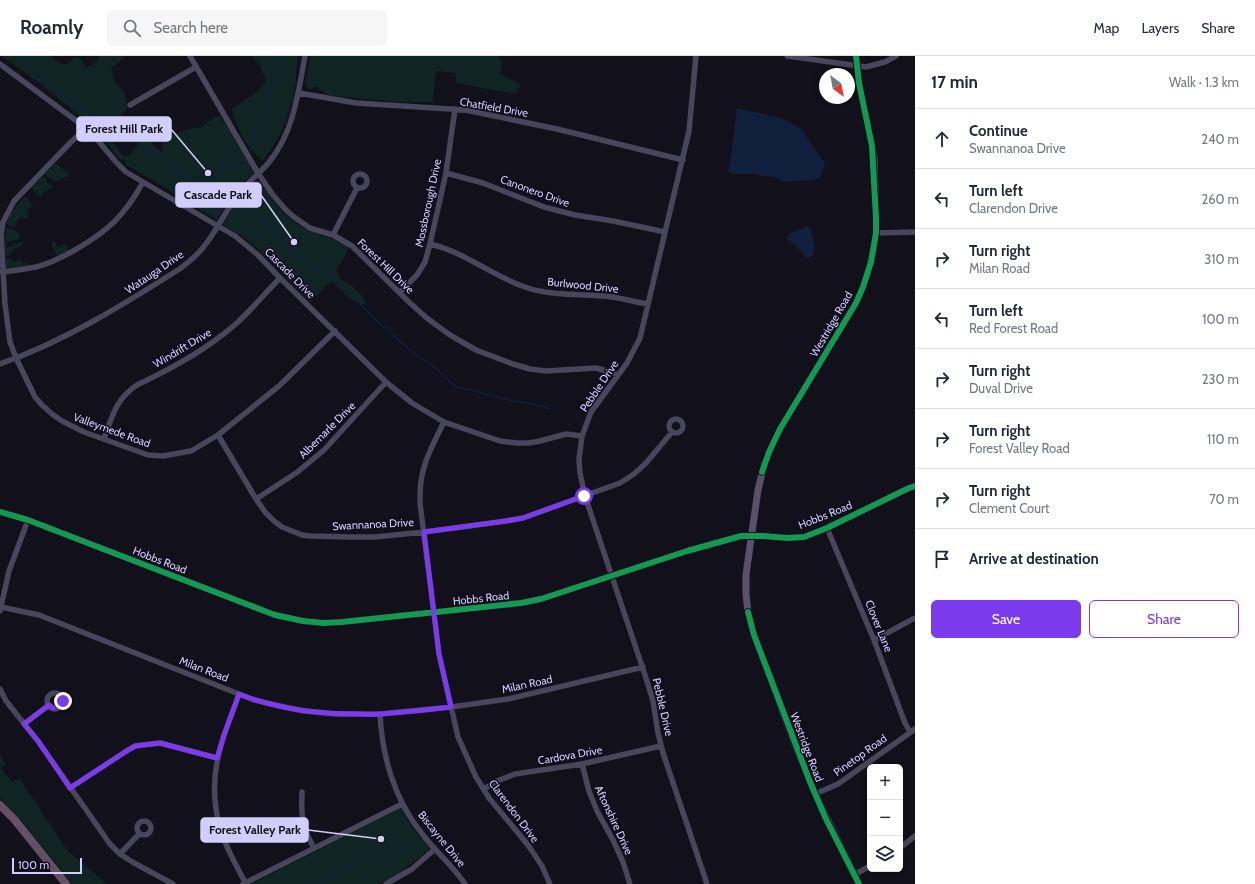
<!DOCTYPE html>
<meta charset="utf-8">
<style>
body{margin:0;font-family:Cabin,sans-serif;background:#f6f6f7;color:#1f2937}
.controls{position:absolute;right:12px;bottom:12px;display:grid;overflow:hidden;border-radius:6px;box-shadow:0 2px 6px #0003}
.controls button{width:36px;height:36px;display:grid;place-items:center;padding:0;border:0;border-bottom:1px solid #e0e1e3;background:#fff;color:#1f2937;font:20px sans-serif}
.compass{position:absolute;left:819px;top:12px;width:36px;height:36px;border-radius:50%;background:#fff;box-shadow:0 2px 6px #0003;rotate:148deg}
.scale{position:absolute;left:12px;bottom:10px;width:70px;box-sizing:border-box;padding-left:4px;border:2px solid #d3cdfb;border-top:0;font-size:11px;line-height:14px;white-space:nowrap;color:#d3cdfb;-webkit-text-stroke:3px #100d1d;paint-order:stroke}
.stop{position:absolute;width:12px;height:12px;margin:-9px;border:3px solid #7c3aed;border-radius:50%;background:#fff}
.stop.end{background:#7c3aed;border-color:#fff;box-shadow:0 1px 4px #0008}
.list{margin:0;padding:0;list-style:none}
h2{display:flex;justify-content:space-between;align-items:center;height:52px;margin:0;padding:0 16px;font-size:17px}
h2 small{font-size:13px;font-weight:400;color:#747a83}
.list li{display:grid;grid-template-columns:26px 1fr auto;gap:12px;align-items:center;box-sizing:border-box;height:60px;padding:0 16px;border-top:1px solid #e0e1e3}
.list b{display:block;font-size:15px;white-space:nowrap}
.list p{margin:0;font-size:13px;white-space:nowrap;color:#747a83}
.list em{font-size:13px;font-style:normal;color:#747a83}
.actions{display:flex;gap:8px;padding:12px 16px}
.actions a{flex:1;padding:9px 0;border:1px solid #7c3aed;border-radius:6px;text-align:center;font-size:14px;color:#7c3aed}
.actions .main{background:#7c3aed;color:#fff}
.icon{flex:none;width:22px;height:22px;fill:none;stroke:currentColor;stroke-width:2;stroke-linecap:round;stroke-linejoin:round}
.map{position:relative;flex:none;width:915px;height:828px;overflow:hidden}
header{display:flex;align-items:center;gap:24px;box-sizing:border-box;height:56px;padding:0 20px;background:#fff;border-bottom:1px solid #e0e1e3}
header strong{font-size:19px}
nav{display:flex;gap:22px;margin-inline-start:auto;font-size:14px}
.search{width:280px;height:36px;background:#f6f6f7;display:flex;align-items:center;gap:10px;box-sizing:border-box;padding:0 14px;border-radius:6px;color:#747a83;font-size:15px}
main{display:flex}
aside{flex:1;background:#fff}
.map>svg:first-child{display:block}
.green{fill:#112424}
.water{fill:#10203c}
.lines{fill:none;stroke-linecap:round;stroke-linejoin:round}
.stream{stroke:#10203c;stroke-width:1.5}
.minor{stroke:#48465a;stroke-width:5.5}
.major{stroke:#5a506b;stroke-width:7}
.highway{stroke:#645065;stroke-width:8}
.cycleway-casing{stroke:#100d1d;stroke-width:8}
.cycleway{stroke:#139951;stroke-width:6}
.route{stroke:#7c3aed;stroke-width:5}
.labels{text-anchor:middle;dominant-baseline:central;stroke-width:3;stroke-linejoin:round;paint-order:stroke}
.street-label{font-size:11px;fill:#d3cdfb;stroke:#100d1d}
.leader{fill:none;stroke:#d3cdfb;stroke-width:1.5}
.callout-dot{fill:#d3cdfb;stroke:#100d1d;stroke-width:1.5}
.callout{fill:#d3cdfb;stroke:#d3cdfb;stroke-width:1.5}
.callout-label{font-size:12px;text-anchor:middle;font-weight:bold;fill:#111}
</style>
<header>
<strong>Roamly</strong>
<div class="search"><svg class="icon" aria-label="search" viewBox="0 0 24 24"><circle cx="10" cy="10" r="6"/><path d="M15 15l6 6"/></svg>Search here</div>
<nav><a>Map</a><a>Layers</a><a>Share</a></nav>
</header>
<main>
<div class="map">
<svg width="915" height="828" viewBox="0 0 915 828">
<rect width="100%" height="100%" fill="#12101a"/>
<path class="green" d="M1,0H52C55,4 61,9 67,8C69,7 73,3 75,1L82,4L86,11L94,8L99,0H126L111,12L115,27L124,35L127,53L122,59L128,68L139,79L150,78C152,88 154,92 163,96L161,83L182,75L192,72H200L215,61L220,60L223,66L225,65L256,115L239,130L227,147L217,164L154,125L125,108V103L120,104L104,83L110,82L122,99L128,100L138,89L136,81L129,75L123,79L106,70L94,71L38,26Z
M252,0H298C296,12 297,25 294,37C289,61 279,86 263,104C246,94 237,71 232,53L258,35L266,25L260,10Z
M310,0H498L502,6L500,17L521,29L515,38L456,27V17L436,15L433,46H397L364,43L328,39L316,30L311,34L305,29Z
M56,107L67,116L70,121L69,122L67,120L57,125L49,122L45,118Z
M43,120L47,123L46,125L53,130L52,133L50,132L46,136L45,135L40,141L31,132Z
M257,124C265,127 272,144 278,151C282,156 288,161 294,166C310,179 333,180 349,192L337,214L339,222C351,229 362,236 366,249C349,245 344,238 333,226L327,229L310,246L260,195L244,181L223,169C232,154 242,133 257,124Z
M25,140L33,148L27,156L28,158V163L22,161L18,163L14,171L6,168L11,157Z
M7,171L16,175L21,180L17,184C11,185 5,185 6,192L22,185L23,190L15,192L14,194L10,196L11,198C9,199 7,200 5,200L4,183L5,172Z
M54,185L58,191L65,188L69,195L57,200L52,189V186Z
M7,202L12,203L14,206L20,204L24,208L27,206L28,211L12,213V212L8,213L6,211L5,203Z
M0,699L6,708L1,712L12,726L19,722L69,796L107,828H72L20,763L0,742Z
M401,752L413,773L430,793L398,818L378,828H251Z"/>
<path class="water" d="M737,52C757,58 785,59 802,74C805,76 805,79 807,82C812,90 819,99 825,107L820,122L811,124L782,126L777,121L762,120L757,118H735L729,117Z
M805,171H809C813,180 817,191 812,200L806,202L794,188L787,183V181L790,177Z"/>
<g class="lines">
<path class="stream" d="M19,0L38,20L73,47L94,61L99,62L129,78L150,96L177,111L203,134L227,147
M250,95L252,91L251,85L259,67L282,0
M210,138L214,135L210,133V128L211,124L217,121L216,115L218,110C229,110 239,113 242,101
M235,151L246,154L269,167L285,188L299,202L333,222L351,238L376,264L411,295L433,310L455,330L513,345L534,348L550,353
M320,828L333,819L367,802L376,799L404,794L418,787"/>
<path class="minor" d="M190,0L258,117L273,139L286,154L294,161L310,172L333,179L352,190L410,247L428,263L450,279L476,294L513,308L530,313L546,315L596,312L607,315L618,319
M696,0L689,75L640,282L627,307L591,356L582,380L579,403L580,417L585,440L645,619L653,645L658,677L663,697L707,828
M787,0L866,11L885,6L896,0
M0,8L90,75L116,106L126,116L235,180L258,199L280,222L386,326L412,347L444,366L500,385L517,387H529L540,385L566,378L582,380
M299,37L356,47L465,54L557,73L683,104
M130,49L196,11
M86,72L70,87L14,145L3,166L1,178L5,248L10,286L16,302L35,341L42,349L52,358L62,365L84,376L148,399L163,400L191,395L218,379L279,330L335,275
M446,117L483,127L544,151L575,159L613,165L665,176
M353 125a7 7 0 1 1 14 0a7 7 0 1 1-14 0Z
M876,177L915,176
M333,179L357,132
M430,188C465,196 492,220 525,231C553,241 583,237 612,241C624,243 636,246 648,248
M2,216C14,215 25,213 36,211C60,205 96,183 114,166C126,154 135,141 143,126
M400,236L417,219L425,206L430,188L446,117L455,53
M0,308C65,285 123,249 181,212C190,205 199,198 205,189C217,174 225,156 237,140C246,127 260,118 270,105C294,75 298,37 305,0
M669 370a7 7 0 1 1 14 0a7 7 0 1 1-14 0Z
M444,366C435,384 424,404 421,425C420,432 420,440 420,447L439,598L458,681L476,721L489,742L528,789L542,810L550,828
M218,379L256,443L265,456L274,465L282,471L302,479L310,480L350,481H375L424,476L506,465L523,462L620,427L634,418L646,407L672,376
M104,383C112,360 116,343 137,329C173,312 208,293 238,266C253,252 266,236 280,222
M256,443L296,417L324,394L386,326
M0,456L28,464L275,559L303,565L323,567L342,566L521,547L541,543L687,495L741,480H763L788,482L804,481L827,472L909,432L915,430
M827,472L874,584L905,667L910,676
M1,551L39,559L254,644L280,650L304,655L335,658H380L451,651L508,643L643,611
M0,555L9,515L28,464
M874,584L915,562
M0,633L6,645L38,685L110,788L120,798L134,807L173,828
M47 645a8 8 0 1 1 16 0a8 8 0 1 1-16 0Z
M239,638C232,659 222,680 218,702C212,727 214,757 223,781C229,797 238,813 246,828
M380,658C382,701 395,745 423,779C436,796 453,810 465,828
M24,668L49,649
M582,708L589,735L597,755L613,784L623,806L630,828
M70,732L125,696L135,690L160,687L217,702
M484,733L497,725L515,718L582,708L661,690
M302,736C301,760 302,771 314,792
M815,738L838,728L915,673
M137 772a7 7 0 1 1 14 0a7 7 0 1 1-14 0Z
M900,792L915,780
M120,798L139,778
M854,819L870,810
M243,828L402,748
M386,828L412,813L435,793"/>
<path class="major" d="M856,0L859,27L874,101L876,162V177L874,190L867,220L856,247L786,363L774,386L764,409L758,434L750,490L746,519V539L748,556L754,579L797,694L815,738L859,828"/>
<path class="highway" d="M0,749L14,763L66,828"/>
<g class="cycleway-casing">
<path id="cycleway" d="M762,416L769,396L780,373L856,247L863,231L871,206L876,177V162L872,90L859,27L856,0
M0,456L28,464L275,559L303,565L323,567L342,566L521,547L541,543L687,495L741,480H763L788,482L804,481L827,472L909,432L915,430
M748,556L754,579L810,726L826,763L859,828"/>
</g>
<use href="#cycleway" class="cycleway"/>
</g>
<g class="lines">
<path class="route" d="M63,645C61,652 55,654 49,649L24,668L38,685L70,732L125,696L135,690L160,687L217,702L224,679L239,638C276,653 317,658 356,658C364,658 373,659 381,658C404,656 427,654 451,651L439,598L424,476L506,465L523,462L584,440"/>
</g>
<g class="labels">
<g class="street-label">
<text transform="translate(494 51) rotate(10)">Chatfield Drive</text>
<text transform="translate(535 135) rotate(20)">Canonero Drive</text>
<text transform="translate(428 147) rotate(-78)">Mossborough Drive</text>
<text transform="translate(386 210) rotate(44)">Forest Hill Drive</text>
<text transform="translate(154 216) rotate(-34)">Watauga Drive</text>
<text transform="translate(290 217) rotate(45)">Cascade Drive</text>
<text transform="translate(583 229) rotate(6)">Burlwood Drive</text>
<text transform="translate(831 268) rotate(-60)">Westridge Road</text>
<text transform="translate(182 292) rotate(-31)">Windrift Drive</text>
<text transform="translate(599 330) rotate(-56)">Pebble Drive</text>
<text transform="translate(112 374) rotate(20)">Valleymede Road</text>
<text transform="translate(327 374) rotate(-45)">Albemarle Drive</text>
<text transform="translate(825 459) rotate(-22)">Hobbs Road</text>
<text transform="translate(373 468) rotate(-3)">Swannanoa Drive</text>
<text transform="translate(160 504) rotate(21)">Hobbs Road</text>
<text transform="translate(481 542) rotate(-6)">Hobbs Road</text>
<text transform="translate(879 570) rotate(68)">Clover Lane</text>
<text transform="translate(204 613) rotate(21)">Milan Road</text>
<text transform="translate(527 628) rotate(-12)">Milan Road</text>
<text transform="translate(663 651) rotate(77)">Pebble Drive</text>
<text transform="translate(807 691) rotate(69)">Westridge Road</text>
<text transform="translate(570 699) rotate(-10)">Cardova Drive</text>
<text transform="translate(860 699) rotate(-36)">Pinetop Road</text>
<text transform="translate(514 755) rotate(53)">Clarendon Drive</text>
<text transform="translate(614 764) rotate(65)">Aftonshire Drive</text>
<text transform="translate(442 783) rotate(51)">Biscayne Drive</text>
</g>
</g>
<path class="leader" d="M208 117L171 73M294 186L261 139M381 783L308 774"/>
<g class="callout-dot">
<circle cx="208" cy="117" r="4"/>
<circle cx="294" cy="186" r="4"/>
<circle cx="381" cy="783" r="4"/>
</g>
<g class="callout">
<rect x="77" y="61" width="94" height="24" rx="4"/>
<rect x="176" y="127" width="85" height="24" rx="4"/>
<rect x="201" y="762" width="107" height="24" rx="4"/>
</g>
<g class="callout-label">
<text x="124" y="77">Forest Hill Park</text>
<text x="218" y="143">Cascade Park</text>
<text x="255" y="778">Forest Valley Park</text>
</g>
</svg>
<div class="controls">
<button>+</button>
<button>−</button>
<button><svg class="icon" aria-label="layers" viewBox="0 0 24 24"><path d="M12 4l9 5-9 5-9-5zM3 14l9 5 9-5"/></svg></button>
</div>
<svg class="compass" viewBox="-18 -18 36 36"><path d="M0-13l5 13h-10z" fill="#e53935"/><path d="M0 13l5-13h-10z" fill="#747a83"/></svg>
<div class="scale">100 m</div>
<div class="stop" style="left:584px;top:440px"></div>
<div class="stop end" style="left:63px;top:645px"></div>
</div>
<aside>
<h2>17 min<small>Walk · 1.3 km</small></h2>
<ul class="list">
<li><svg class="icon" aria-label="ahead" viewBox="0 0 24 24"><path d="M12 20V5M6 11l6-6 6 6"/></svg><div><b>Continue</b><p>Swannanoa Drive</p></div><em>240 m</em></li>
<li><svg class="icon" aria-label="left" viewBox="0 0 24 24"><path d="M17 20v-9H6M10 6l-5 5 5 5"/></svg><div><b>Turn left</b><p>Clarendon Drive</p></div><em>260 m</em></li>
<li><svg class="icon" aria-label="right" viewBox="0 0 24 24"><path d="M7 20v-9h11M14 6l5 5-5 5"/></svg><div><b>Turn right</b><p>Milan Road</p></div><em>310 m</em></li>
<li><svg class="icon" aria-label="left" viewBox="0 0 24 24"><path d="M17 20v-9H6M10 6l-5 5 5 5"/></svg><div><b>Turn left</b><p>Red Forest Road</p></div><em>100 m</em></li>
<li><svg class="icon" aria-label="right" viewBox="0 0 24 24"><path d="M7 20v-9h11M14 6l5 5-5 5"/></svg><div><b>Turn right</b><p>Duval Drive</p></div><em>230 m</em></li>
<li><svg class="icon" aria-label="right" viewBox="0 0 24 24"><path d="M7 20v-9h11M14 6l5 5-5 5"/></svg><div><b>Turn right</b><p>Forest Valley Road</p></div><em>110 m</em></li>
<li><svg class="icon" aria-label="right" viewBox="0 0 24 24"><path d="M7 20v-9h11M14 6l5 5-5 5"/></svg><div><b>Turn right</b><p>Clement Court</p></div><em>70 m</em></li>
<li><svg class="icon" aria-label="arrive" viewBox="0 0 24 24"><path d="M6 21V4h12l-3 4 3 4H6"/></svg><div><b>Arrive at destination</b></div></li>
</ul>
<div class="actions"><a class="main">Save</a><a>Share</a></div>
</aside>
</main>
